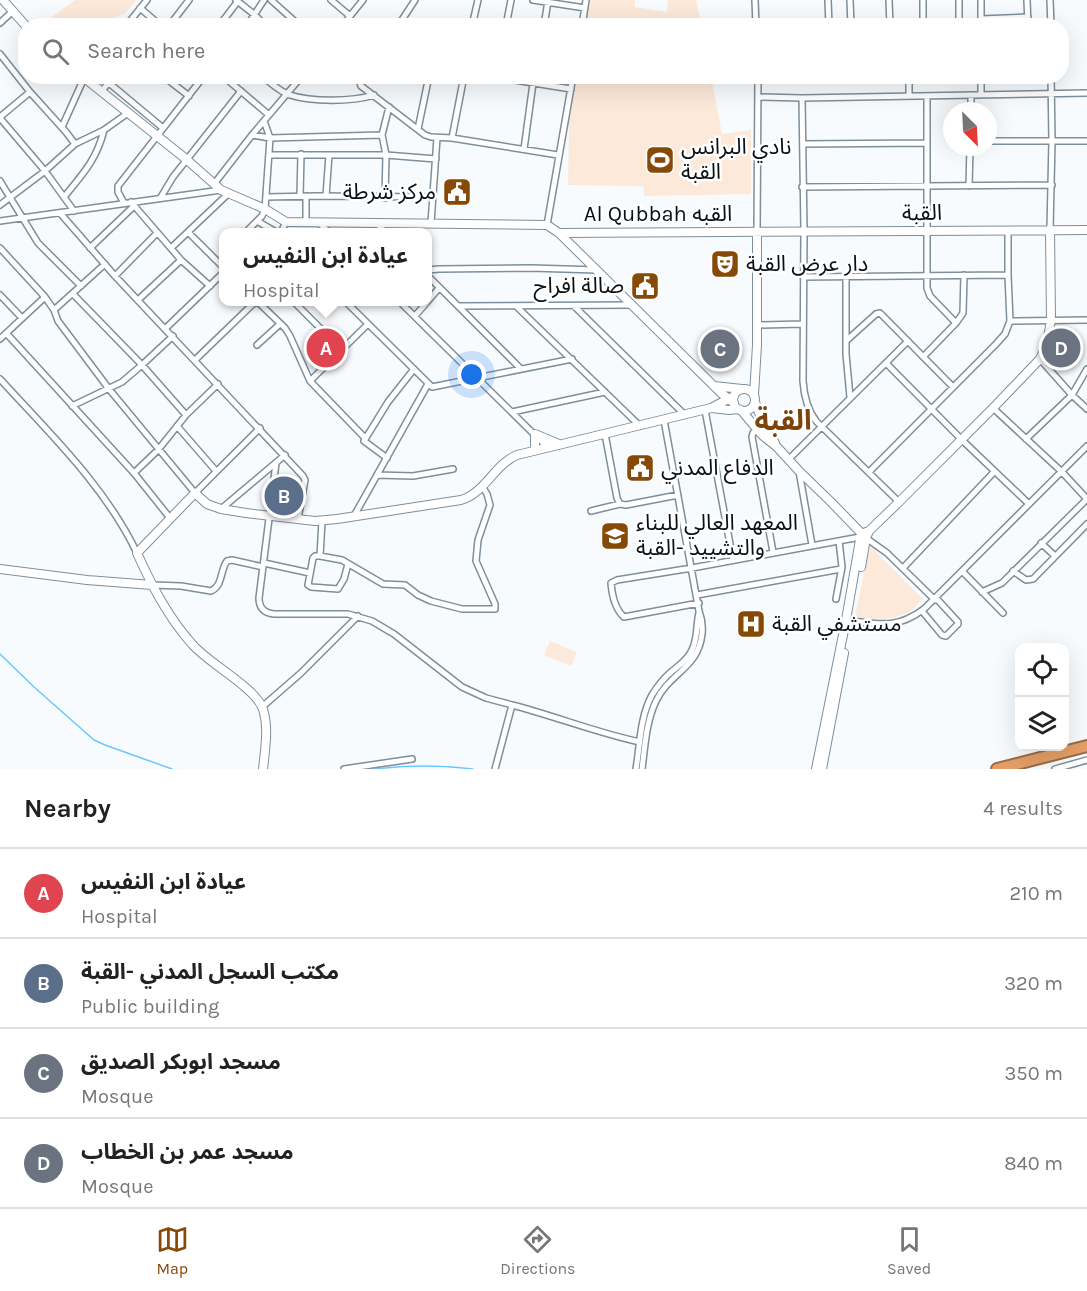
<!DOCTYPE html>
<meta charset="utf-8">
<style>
body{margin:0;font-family:Karla,"Noto Sans Arabic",sans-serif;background:#f6f6f6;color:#222}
.controls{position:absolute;right:18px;bottom:18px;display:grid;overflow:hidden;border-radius:12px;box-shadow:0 6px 24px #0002}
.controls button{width:54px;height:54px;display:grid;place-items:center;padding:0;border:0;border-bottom:2px solid #e0e0e0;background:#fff;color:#222;font:30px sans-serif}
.compass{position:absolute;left:943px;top:102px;width:54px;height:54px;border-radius:50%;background:#fff;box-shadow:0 6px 24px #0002;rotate:156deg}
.you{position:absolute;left:472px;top:375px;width:21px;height:21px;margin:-15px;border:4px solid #fff;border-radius:50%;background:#1a73e8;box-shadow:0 0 0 9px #1a73e833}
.badge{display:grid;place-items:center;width:39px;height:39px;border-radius:50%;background:#864906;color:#fff;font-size:20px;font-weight:700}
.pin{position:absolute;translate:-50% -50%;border:3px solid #fff;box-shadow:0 2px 6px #0006}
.popup{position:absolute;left:219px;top:228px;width:213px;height:78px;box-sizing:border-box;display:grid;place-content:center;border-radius:12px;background:#fff;filter:drop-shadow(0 2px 4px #0005);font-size:20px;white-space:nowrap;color:#767676}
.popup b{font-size:22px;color:#222}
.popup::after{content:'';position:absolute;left:50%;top:100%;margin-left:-12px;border:12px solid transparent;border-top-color:#fff}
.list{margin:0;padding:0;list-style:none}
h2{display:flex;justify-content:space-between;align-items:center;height:78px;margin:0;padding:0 24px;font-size:26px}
h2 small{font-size:20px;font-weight:400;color:#767676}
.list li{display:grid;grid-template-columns:39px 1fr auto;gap:18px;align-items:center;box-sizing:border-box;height:90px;padding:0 24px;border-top:2px solid #e0e0e0}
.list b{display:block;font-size:22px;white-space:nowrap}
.list p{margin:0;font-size:20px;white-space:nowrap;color:#767676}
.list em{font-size:20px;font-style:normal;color:#767676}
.icon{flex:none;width:33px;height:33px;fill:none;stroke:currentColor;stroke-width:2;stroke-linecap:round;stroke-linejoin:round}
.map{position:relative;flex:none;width:1087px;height:769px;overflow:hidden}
.search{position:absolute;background:#fff;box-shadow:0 6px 24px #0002;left:18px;right:18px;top:18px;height:66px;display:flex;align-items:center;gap:15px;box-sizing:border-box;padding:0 21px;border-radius:24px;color:#767676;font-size:22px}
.sheet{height:438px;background:#fff}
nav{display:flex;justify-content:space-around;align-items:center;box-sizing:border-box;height:84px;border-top:2px solid #e0e0e0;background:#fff;font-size:16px;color:#767676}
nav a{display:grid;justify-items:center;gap:3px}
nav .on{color:#864906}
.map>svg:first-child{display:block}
.green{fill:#fce9da}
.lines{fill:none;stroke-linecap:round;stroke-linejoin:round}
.stream{stroke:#68c8fd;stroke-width:1.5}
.street-casing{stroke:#7d8f9b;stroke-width:8}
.secondary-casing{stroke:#7d8f9b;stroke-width:10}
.highway-casing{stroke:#986c49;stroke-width:14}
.street{stroke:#fff;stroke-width:5}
.secondary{stroke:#fff;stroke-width:8}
.highway{stroke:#e59e65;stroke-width:10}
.labels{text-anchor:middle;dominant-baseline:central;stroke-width:5;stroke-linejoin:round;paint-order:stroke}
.poi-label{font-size:22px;fill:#091014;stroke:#fff;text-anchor:start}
.street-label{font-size:22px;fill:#091014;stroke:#fff}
.district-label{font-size:28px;font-weight:bold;fill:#7c440b;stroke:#fff}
</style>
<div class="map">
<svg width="1087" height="769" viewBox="0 0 1087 769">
<rect width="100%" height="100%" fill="#f7fbfe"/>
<path class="green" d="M75,0H137L125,13L99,24L100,25H60L52,17Z
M589,0H635V7L667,12L668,0H696L701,25L585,26Z
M576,77H711L722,134L751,130V194L644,196L643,186L568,185L569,124Z
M870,546L923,599C919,602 916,607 912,610C896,621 873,620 855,616Z
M550,641L577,652L571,666L544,655Z"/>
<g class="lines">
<path class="stream" d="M0,654L34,687L94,740L105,745L172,769
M375,769C408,765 440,765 473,769"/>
<g class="street-casing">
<path id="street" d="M236,0L255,15L265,26
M271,0L300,26
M331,0L350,16
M533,0L585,8
M755,0L756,26
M828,0L829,26
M850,0L851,26
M889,0L890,26
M923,0V26
M959,0V26
M981,0V26
M1027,0L1028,26
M1050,0L1051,26
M140,8L161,26
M981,19L1028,17
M402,21L434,26
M0,23L13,11
M126,26L147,0
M169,26L189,0
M219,26L238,1
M247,26L264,0
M342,26L363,0
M398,26L415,0
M472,26L478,0
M506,26L511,0
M544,26L548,1
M582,26L586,0
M0,54L30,92L66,132L75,144
M163,76L189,96
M223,76L269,115
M262,76C271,83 280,92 290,95C311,102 352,102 374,95
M358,76L361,86L425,135L431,137L452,138L558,155
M453,76L464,78
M489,76L571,89
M909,76V96
M109,83L163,128
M101,92L114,76
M981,95V76
M927,96V288L930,296L956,323
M758,97L802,98L1087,93
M802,98L804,231L803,381C804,396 807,409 816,421L899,502
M971,111V95
M0,117L30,92
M0,118L45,171L74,211
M62,127L85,76
M418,129L429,76
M252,135L270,138L382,135
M452,138L464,76
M988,141H1087
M803,144L927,143
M524,149L534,76
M269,155H386L436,159
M0,181L38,243L81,286
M214,184L252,135L302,76
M969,186L970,147
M802,187L1052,185
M300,196L301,154
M326,196L329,155
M64,197C83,174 97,159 104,130
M161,197L173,177L241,91
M266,197L317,196L433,197
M385,198L386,155L382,135L389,107
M131,202L181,260L210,286
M124,203L118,192V186L204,76
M0,205L45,171L75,144L104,130L128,113
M60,213L115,276L303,476L305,480L298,519
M0,221L221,190
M257,221L276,232
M306,223V196
M319,223L329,232
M376,223L386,232
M431,223L437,138
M547,225L573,76
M1050,229L1052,141L1051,76
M188,232L224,268
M246,232L262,216L265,209L270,138L264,121
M281,232L286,222
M757,232L758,76
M0,248L45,297L54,310L58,321L109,389L195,493L260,428
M90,248L134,206
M171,248L229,193
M428,270L439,269L531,268L597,270
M115,276L157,233
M428,276L521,369
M846,276V354L850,397
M803,277L1008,275
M73,294L142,365L186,415
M0,295L22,318
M138,300L181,260
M428,301L439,288
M258,302L285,328L290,336L310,381L365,438
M294,302L342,350
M346,302L432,387L572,359
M400,302L547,447
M459,306L633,305
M516,306L640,426
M575,307L685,415
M54,310L105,264
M415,316L427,302
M1010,321L1087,320
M757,325L803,324
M166,328L224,272
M7,334L134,473L170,518
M0,339L45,297
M846,341L876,314L880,313L953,387
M257,345L280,324
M923,357L956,323L963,313L964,275
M1040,359L1072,395L1087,409
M195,360L255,302
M886,363L962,440L1029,504
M0,379C50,434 105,486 137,553
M310,381L368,324
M72,406L122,382L142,365L173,336
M993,408L1062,472L1087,499
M705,410L733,560
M512,412L605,392
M177,426L216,471
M759,427L753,433L752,437L773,552
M605,434L617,498L620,504
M1026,439L1072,395L1087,369
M387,458L364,441L388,402L414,369
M788,460L908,341
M276,463L259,598C259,608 264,613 274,614H348L372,621L394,634L462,687L486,698L512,705L495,769
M799,471L812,545
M869,472L996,344L1005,334L1010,321L1008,275V230
M134,473L158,450L186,415L218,384
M377,475L413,476L453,469
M221,509L285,455
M591,511L620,504L626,505L678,495
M354,516L428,384
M866,538L887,553L935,600
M1041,543L1055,556
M320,556L322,521
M264,563L310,573
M348,564L344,579L338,589L311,587L308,585L313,558L315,556H320L342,560L383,584L405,585L418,595L431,601L462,609H495V604L476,561L478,540L490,505L487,494L482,486
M903,568L994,472
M962,571L1003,613
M1013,571L1026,580L1033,579L1087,524
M152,585L181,586L211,591C223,586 220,570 227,561L232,560L263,567
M982,592L1002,583L1087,499
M697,595L841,569
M836,599L842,567L839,541
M699,603L624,617C615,609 612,595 611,583L617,580L692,568L860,537
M922,611L942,635L946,636L958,624V622L936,598
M846,620C878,624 896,630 924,609L1087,446
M512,705C555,716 597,733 640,742
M262,707L301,673L358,616
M344,769L412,759
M636,769C640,745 640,717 652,695C657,687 663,679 670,673C678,666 688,660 692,650C698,638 696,625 699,613
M642,769C645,746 646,722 656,701C670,672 698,669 702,634C703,625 702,619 699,611L664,420
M1055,769L1087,760"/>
</g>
<g class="secondary-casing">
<path id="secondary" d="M3,0L26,26
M82,76L186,159L221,190L265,209L286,222L547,225L559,233L721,393L734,403
M559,233L1087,230
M714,386L742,389
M733 400a11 11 0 1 1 22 0a11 11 0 1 1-22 0Z
M754,395L757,345V232
M755,402L763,423L775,443
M712,408L729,410L738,409
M741,410L762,435L777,447L799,471L831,502L865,537
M535,450V434L559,444
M861,567L866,538L869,531
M0,569L87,580L152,585
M263,769C265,750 269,728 263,709C255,687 209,664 192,644C168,617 152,586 137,553L195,493L207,504L221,509L246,513L315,521L337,519L461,500C485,493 494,465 517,455L711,408L734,396
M816,769L846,620L861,534L869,531L899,502L993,408L1040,359L1047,344L1051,320L1050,229
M822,769L844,653"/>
</g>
<g class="highway-casing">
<path id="highway" d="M997,769L1087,746"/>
</g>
<use href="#street" class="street"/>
<use href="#secondary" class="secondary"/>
<use href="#highway" class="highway"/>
</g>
<defs>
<g id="stadium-square" transform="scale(1.5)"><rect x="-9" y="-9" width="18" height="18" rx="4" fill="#864906" stroke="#fff"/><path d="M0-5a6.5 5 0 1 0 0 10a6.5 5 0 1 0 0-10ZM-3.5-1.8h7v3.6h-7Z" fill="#fff"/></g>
<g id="civic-square" transform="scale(1.5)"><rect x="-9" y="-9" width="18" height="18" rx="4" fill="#864906" stroke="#fff"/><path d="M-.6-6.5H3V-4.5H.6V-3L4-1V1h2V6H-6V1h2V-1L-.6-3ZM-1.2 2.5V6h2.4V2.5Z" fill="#fff"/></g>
<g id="theatre-square" transform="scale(1.5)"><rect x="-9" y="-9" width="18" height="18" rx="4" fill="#864906" stroke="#fff"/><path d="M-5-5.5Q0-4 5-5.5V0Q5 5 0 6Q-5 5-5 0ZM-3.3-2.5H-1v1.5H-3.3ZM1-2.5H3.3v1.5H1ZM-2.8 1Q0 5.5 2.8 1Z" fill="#fff"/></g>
<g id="university-square" transform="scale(1.5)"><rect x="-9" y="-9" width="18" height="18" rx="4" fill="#864906" stroke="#fff"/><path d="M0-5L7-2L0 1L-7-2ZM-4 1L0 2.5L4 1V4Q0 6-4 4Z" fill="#fff"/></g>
<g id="hospital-square" transform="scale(1.5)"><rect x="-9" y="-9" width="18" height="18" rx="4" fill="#864906" stroke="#fff"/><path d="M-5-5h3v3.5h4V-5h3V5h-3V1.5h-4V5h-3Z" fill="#fff"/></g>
</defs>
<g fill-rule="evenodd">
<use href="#stadium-square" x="660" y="160"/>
<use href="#civic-square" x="457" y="192"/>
<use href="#theatre-square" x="725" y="264"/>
<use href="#civic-square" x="645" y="286"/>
<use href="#civic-square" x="640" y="468"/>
<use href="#university-square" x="615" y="536"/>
<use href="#hospital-square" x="751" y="624"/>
</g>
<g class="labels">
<g class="poi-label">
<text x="681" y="147">نادي البرانس<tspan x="681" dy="25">القبة</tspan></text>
<text x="436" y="192" text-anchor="end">مركز شرطة</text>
<text x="746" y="264">دار عرض القبة</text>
<text x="624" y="286" text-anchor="end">صالة افراح</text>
<text x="661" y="468">الدفاع المدني</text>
<text x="636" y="523">المعهد العالي للبناء<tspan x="636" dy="25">والتشييد -القبة</tspan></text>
<text x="772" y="624">مستشفي القبة</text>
</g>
<g class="street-label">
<text transform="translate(922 213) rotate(-1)">القبة</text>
<text x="658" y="214">Al Qubbah القبه</text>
</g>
<g class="district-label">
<text x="783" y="420">القبة</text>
</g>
</g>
</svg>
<div class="controls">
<button><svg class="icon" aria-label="locate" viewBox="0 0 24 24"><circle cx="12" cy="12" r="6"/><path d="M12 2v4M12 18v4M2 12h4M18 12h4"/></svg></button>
<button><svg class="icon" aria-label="layers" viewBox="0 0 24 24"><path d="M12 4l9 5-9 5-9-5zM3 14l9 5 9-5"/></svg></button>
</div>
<svg class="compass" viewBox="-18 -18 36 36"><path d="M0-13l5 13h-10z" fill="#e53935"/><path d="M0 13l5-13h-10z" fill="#767676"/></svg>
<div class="you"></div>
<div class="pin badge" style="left:326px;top:348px;background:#e0444e">A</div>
<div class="popup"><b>عيادة ابن النفيس</b>Hospital</div>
<div class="pin badge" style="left:284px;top:496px;background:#5c6f8a">B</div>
<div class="pin badge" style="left:720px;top:349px;background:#6b7280">C</div>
<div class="pin badge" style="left:1061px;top:348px;background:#6b7280">D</div>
<div class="search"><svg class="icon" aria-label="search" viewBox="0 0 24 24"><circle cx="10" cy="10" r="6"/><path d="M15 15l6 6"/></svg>Search here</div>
</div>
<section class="sheet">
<h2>Nearby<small>4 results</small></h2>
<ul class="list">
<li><span class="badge" style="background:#e0444e">A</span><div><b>عيادة ابن النفيس</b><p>Hospital</p></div><em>210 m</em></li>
<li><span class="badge" style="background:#5c6f8a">B</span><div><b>مكتب السجل المدني -القبة</b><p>Public building</p></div><em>320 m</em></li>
<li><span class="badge" style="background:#6b7280">C</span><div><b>مسجد ابوبكر الصديق</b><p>Mosque</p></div><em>350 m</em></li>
<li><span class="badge" style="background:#6b7280">D</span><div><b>مسجد عمر بن الخطاب</b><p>Mosque</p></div><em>840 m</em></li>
</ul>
</section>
<nav>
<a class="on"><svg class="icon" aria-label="map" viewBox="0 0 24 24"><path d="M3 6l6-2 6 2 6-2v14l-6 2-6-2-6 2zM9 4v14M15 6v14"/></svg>Map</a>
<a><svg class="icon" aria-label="directions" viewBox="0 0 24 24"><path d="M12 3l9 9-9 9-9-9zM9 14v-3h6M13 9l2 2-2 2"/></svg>Directions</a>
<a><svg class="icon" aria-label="saved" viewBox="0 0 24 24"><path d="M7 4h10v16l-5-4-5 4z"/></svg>Saved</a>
</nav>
